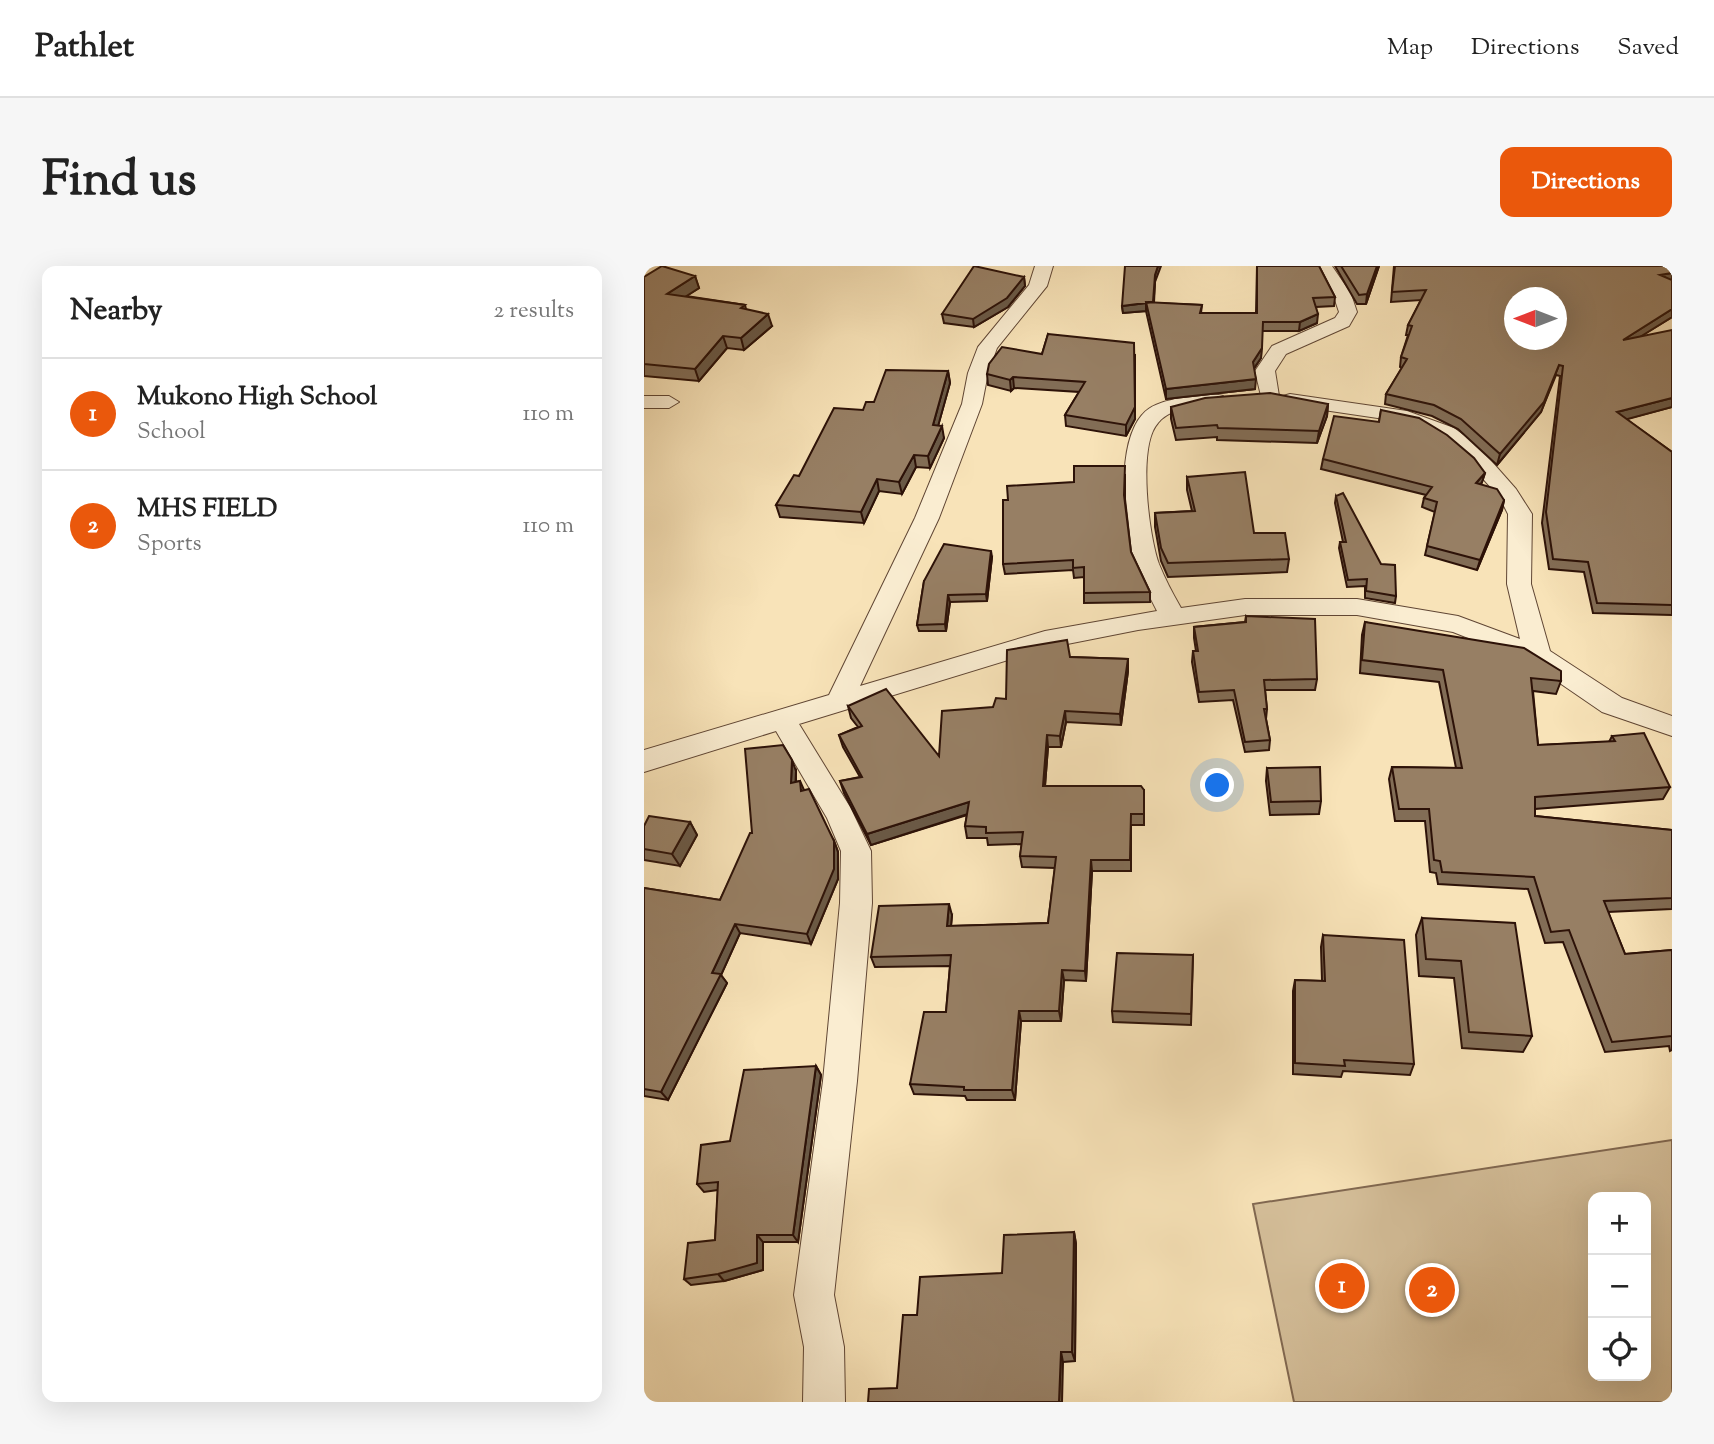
<!DOCTYPE html>
<meta charset="utf-8">
<style>
body{margin:0;font-family:"Sorts Mill Goudy",serif;background:#f6f6f6;color:#222}
.controls{position:absolute;right:21px;bottom:21px;display:grid;overflow:hidden;border-radius:14px;box-shadow:0 7px 28px #0002}
.controls button{width:63px;height:63px;display:grid;place-items:center;padding:0;border:0;border-bottom:2px solid #e0e0e0;background:#fff;color:#222;font:35px sans-serif}
.compass{position:absolute;left:860px;top:21px;width:63px;height:63px;border-radius:50%;background:#fff;box-shadow:0 7px 28px #0002;rotate:270deg}
.you{position:absolute;left:574px;top:520px;width:24px;height:24px;margin:-18px;border:5px solid #fff;border-radius:50%;background:#1a73e8;box-shadow:0 0 0 10px #1a73e833}
.badge{display:grid;place-items:center;width:46px;height:46px;border-radius:50%;background:#ea580c;color:#fff;font-size:23px;font-weight:700}
.pin{position:absolute;translate:-50% -50%;border:4px solid #fff;box-shadow:0 2px 7px #0006}
.list{margin:0;padding:0;list-style:none}
h2{display:flex;justify-content:space-between;align-items:center;height:91px;margin:0;padding:0 28px;font-size:30px}
h2 small{font-size:23px;font-weight:400;color:#767676}
.list li{display:grid;grid-template-columns:46px 1fr auto;gap:21px;align-items:center;box-sizing:border-box;height:112px;padding:0 28px;border-top:2px solid #e0e0e0}
.list b{display:block;font-size:26px;white-space:nowrap}
.list p{margin:0;font-size:23px;white-space:nowrap;color:#767676}
.list em{font-size:23px;font-style:normal;color:#767676}
.icon{flex:none;width:38px;height:38px;fill:none;stroke:currentColor;stroke-width:2;stroke-linecap:round;stroke-linejoin:round}
.map{position:relative;flex:none;width:1028px;height:1136px;overflow:hidden;border-radius:14px}
header{display:flex;align-items:center;gap:42px;box-sizing:border-box;height:98px;padding:0 35px;background:#fff;border-bottom:2px solid #e0e0e0}
header strong{font-size:33px}
nav{display:flex;gap:38px;margin-inline-start:auto;font-size:24px}
.intro{display:flex;align-items:center;justify-content:space-between;box-sizing:border-box;height:168px;padding:0 42px}
h1{margin:0;font-size:49px}
.button{padding:18px 32px;border-radius:14px;background:#ea580c;color:#fff;font-size:24px;font-weight:700}
main{display:flex;gap:42px;padding:0 42px}
aside{flex:1;background:#fff;border-radius:14px;box-shadow:0 7px 28px #0002}
.map>svg:first-child{display:block}
.green{fill:#d5bf9a;stroke:#816851;stroke-width:2;fill-rule:evenodd}
.lines{fill:none;stroke-linecap:round;stroke-linejoin:round}
.street-casing{stroke:#604634;stroke-width:2}
.street{fill:#faedd1;fill-rule:evenodd}
.wall{fill:#826d56;stroke:#2d1208;stroke-width:2}
.shaded-wall{fill:#6a5946;stroke:#2d1208;stroke-width:2}
.building{fill:#977f64;stroke:#2d1208;stroke-width:2;fill-rule:evenodd}
</style>
<header>
<strong>Pathlet</strong>
<nav><a>Map</a><a>Directions</a><a>Saved</a></nav>
</header>
<div class="intro"><h1>Find us</h1><a class="button">Directions</a></div>
<main>
<aside>
<h2>Nearby<small>2 results</small></h2>
<ul class="list">
<li><span class="badge">1</span><div><b>Mukono High School</b><p>School</p></div><em>110 m</em></li>
<li><span class="badge">2</span><div><b>MHS FIELD</b><p>Sports</p></div><em>110 m</em></li>
</ul>
</aside>
<div class="map">
<svg width="1028" height="1136" viewBox="0 0 1028 1136">
<rect width="100%" height="100%" fill="#f8e3b8"/>
<filter id="stains"><feTurbulence type="fractalNoise" baseFrequency=".00286" numOctaves="4"/><feColorMatrix values="0 0 0 0 .2 0 0 0 0 .09 0 0 0 0 .02 0 0 0 .5 -.17"/></filter>
<radialGradient id="worn" r=".72"><stop offset=".6" stop-color="#630" stop-opacity="0"/><stop offset="1" stop-color="#630" stop-opacity=".3"/></radialGradient>
<path class="green" d="M1028,874V1136H650L609,938ZM949,931H1002V1110H949Z"/>
<g class="lines">
<g class="street-casing">
<path id="street" d="M391,0H409L403,20L353,82L344,107L338,138L295,252L216,420L401,365L513,345C505,329 496,313 490,296C479,260 472,179 498,149C506,139 519,136 531,133C546,129 564,126 579,130L582,134L579,138C558,144 529,138 514,157C493,180 505,271 515,298C521,313 529,328 537,342L601,333H713L814,350L876,373L863,318L864,248L856,232L818,189L795,171L754,155L639,138L636,134L639,130L646,128L763,145L810,162L834,180L872,223L888,248L887,318L906,385L978,432L1028,450V470L958,446L885,396L809,366L713,349H601L494,364L403,382L155,458L206,541L227,585L228,637L213,815L190,1029L200,1081L201,1136H159L160,1081L150,1029L179,815L196,637L197,585L183,552L132,465L0,506V484L185,429L271,252L318,138L324,107L334,81L385,19Z
M670,0H688L707,28L713,46L705,60L642,88L631,105L635,130L632,134H618L611,105L628,80L691,52L695,46L689,28Z
M0,130H25L35,136L25,142H0Z"/>
</g>
<use href="#street" class="street"/>
</g>
<path class="wall" d="M613,0H675L691,31L690,40L672,41L673,57L655,65H618L617,92L610,103L611,123L522,133L502,45L479,47L478,40L511,16L510,37L558,39L557,47H612Z
M691,0H735L722,38H713Z
M750,0H1028V51L997,70L1028,141L982,153L1028,186V349L949,347L940,306L905,303L898,257L916,110L912,109L897,146L853,199L814,163L788,150L741,138L742,128L758,102L756,101L757,91L764,69H762L764,59L777,34L747,36Z
M51,10L55,22L42,30L101,39L102,43L128,60L100,84L83,82L55,115L0,110V11Z
M380,11L381,20L364,41L330,61L300,57L298,48Z
M404,68L491,153L482,170L422,160L421,149L435,126L370,122L367,125L344,119L343,108L398,88Z
M304,105L306,117L294,160L300,172L286,202L272,201L258,228L235,225L220,257L136,251L132,239L155,210L219,144L230,136Z
M684,138L683,150L673,177L573,174V171L532,174L527,153V141Z
M737,144L841,207L837,219L860,234L858,244L833,304L781,289L791,246L778,241L780,232L782,229L677,203L679,193L735,156Z
M481,209V233L487,286L506,326V336L440,337V311L430,312L429,304L361,308L359,298L364,234Z
M543,211L610,267L645,293L643,306L524,311L517,295L511,261V247L548,245L543,224Z
M692,230L752,330L751,337L721,332V320L703,321L695,282L696,276H699L691,237Z
M348,291L343,335L306,336L302,365H275L273,359L280,315Z
M602,350L673,413L671,424H621L623,443L622,453L626,474L625,484L601,486L589,434L555,436L548,396L549,385H552L550,372V361L601,356Z
M721,356L917,415L912,428L889,425L894,479L965,476L968,470L1026,521L1019,533L891,543V550L1028,564V643L964,646L981,688L1028,684V784L1026,785L1025,780L961,786L919,676L901,677L884,623L794,618L792,607L786,606L781,555H751L745,513L748,501L812,502L795,416L716,407L718,369Z
M426,391L484,393V405L477,459L422,456L417,481H404L401,520L500,524V559H487V605H448L442,715L420,714L417,755H377L371,834H323L321,830L270,828L266,818L302,746L306,700L231,701L227,691L308,649L307,660L404,657L411,602L378,601L376,590L378,578L344,579L343,572H323L321,560L323,549L227,579L200,527L196,515L216,511L199,481L195,469L214,461L207,452L204,440L295,490L349,441Z
M623,502L677,535L675,548L626,549L622,515Z
M152,505V516L156,515L160,524L190,575L194,586V613L167,678L96,667L77,709L83,717L24,834L0,830V622L76,634L108,567Z
M46,556L53,569L36,600L0,594V560Z
M778,652L888,770L879,786L818,782L810,712L775,710L772,669Z
M679,669L770,798L766,809L699,805L697,811L649,808V725L651,714L678,715L677,681Z
M549,689L547,759L469,756L468,745Z
M172,800L177,809L154,976H119V1004L80,1015L47,1019L40,1013L71,974L74,924L60,926L53,918L86,875Z
M430,966L432,978L431,1095L419,1096L253,1122L273,1049L358,1007Z"/>
<path class="shaded-wall" d="M514,0H517L511,16L509,44L511,9Z
M733,0H735L722,38L723,28Z
M1028,7V15L1016,9Z
M51,10L55,22L27,40L23,28Z
M380,11L381,20L364,41L330,61L329,53Z
M502,37V45L479,47L478,40Z
M1028,43V51L975,84L979,74Z
M124,48L128,60L100,84L97,72Z
M674,48L673,57L655,65L656,56Z
M79,70L83,82L55,115L51,103Z
M618,82L617,92L608,105L609,96Z
M491,88V153L482,170V159Z
M915,99L897,146L853,199L856,188Z
M304,105L306,117L291,171L289,159Z
M369,111L370,122L367,125L366,114Z
M612,113L611,123L522,133V123Z
M1028,132V141L969,157L973,146Z
M684,138L683,150L673,177L675,165Z
M298,160L300,172L286,202L284,190Z
M270,189L272,201L258,228L255,216Z
M841,207L838,216L830,227L832,217Z
M233,213L235,225L220,257L217,246Z
M860,234L858,244L833,304L836,294Z
M347,285L348,291L343,335L342,328Z
M304,329L306,336L302,365L301,358Z
M484,393V405L477,459L476,448Z
M421,445L422,456L417,481L416,470Z
M403,469L404,481L400,532L399,520Z
M148,494L152,505L151,528L147,517Z
M325,536L327,547L227,579L223,568Z
M46,556L53,569L36,600L28,588Z
M190,575L194,586V613L167,678L163,668Z
M447,594L448,605L442,715L441,705Z
M305,638L308,649L306,671L303,660Z
M91,658L96,667L77,709L83,717L24,834L17,826L68,707Z
M418,704L420,714L417,755L415,745Z
M375,745L377,755L371,834L368,824Z
M172,800L177,809L154,976L149,969Z
M430,966L432,978L431,1095L428,1086Z
M113,969L119,976V1004L80,1015L74,1008Z
M417,1086L419,1096L418,1136H415Z"/>
<path class="building" d="M18,0L51,10L23,28L101,39L97,42L124,48L97,72L79,70L51,103L0,98V11Z
M330,0L380,11L363,32L329,53L298,48Z
M481,0H514L511,9L509,36L478,40Z
M613,0H675L691,31L669,32L674,48L656,56H619L618,82L609,96L612,113L522,123L502,36L558,39L556,47H613Z
M697,0H733L723,28L715,29Z
M751,0H1028V7L1016,9L1028,14V43L979,74L1028,64V132L973,146L1028,186V339L953,337L944,296L909,293L902,246L919,100L915,99L900,136L856,188L817,153L790,139L742,128L763,93L757,91L768,60L764,59L782,24L748,26ZM871,32H913V74H871Z
M404,68L490,77L491,141L482,159L421,149L441,116L369,111L366,114L343,108L345,98L358,81L398,88Z
M242,104L304,105L289,159L298,160L284,190L270,189L255,216L233,213L217,246L132,239L150,209L155,210L190,142L219,144L222,136H230Z
M626,127L684,138L675,165L574,162L573,159L532,162L527,141L561,132Z
M737,144L775,152L803,169L830,192L841,207L832,217L853,223L860,234L836,294L783,280L793,236L780,232L788,221L679,193L690,150L735,156Z
M430,200H481L480,229L487,286L506,326L440,327V301L429,302V294L359,298V234H364L363,220L430,216Z
M601,206L610,267H641L645,293L524,297L517,282L511,247L551,245L543,211Z
M699,227L737,298L751,299L752,330L722,325L723,313L704,314L696,276H702L692,230Z
M300,278L347,285L342,328L304,329L301,358L273,359L280,315Z
M602,350L671,353L673,413L620,414L623,443H620L626,474L601,476L590,424L555,426L549,385H554L550,361L602,356Z
M721,356L880,382L917,405V415L887,412L894,479L971,475L968,470L1000,467L1026,521L891,531V550L1028,564V632L960,635L981,688L1028,684V770L968,776L925,664L907,666L890,611L798,606L796,595L790,594L785,543H755L748,501L818,502L799,404L718,394Z
M423,374L426,391L484,393L476,448L421,445L416,470L403,469L399,520H497L500,524V548H487L486,594H447L441,705L418,704L415,745H375L368,824H320V821L266,818L280,746H302L307,689L227,691L235,640L305,638L303,660L404,657L412,591L376,590L379,566L342,567V561L321,560L325,536L223,568L196,515L218,511L195,469L218,460L204,440L242,423L295,490L298,445L349,441L352,432L362,433L363,384Z
M139,479L148,494L147,517L156,515L157,525L165,523L190,575V603L163,668L91,658L68,707L77,708L17,826L0,823V622L76,634L106,567H108L101,483Z
M676,501L677,535L627,536L623,502Z
M5,550L46,556L28,588L0,583V560Z
M778,652L871,657L888,770L825,766L817,695L782,693Z
M679,669L760,674L770,798L700,794L701,800L651,797V714L681,715Z
M473,687L549,689L547,748L468,745Z
M172,800L149,969H113V997L74,1008L40,1013L44,977L71,974L74,916L53,918L57,879L86,875L100,804Z
M430,966L428,1086H417L415,1136H224L225,1123L253,1122L259,1049H273L276,1011L358,1007L360,969Z"/>
<rect width="100%" height="100%" filter="url(#stains)"/>
<rect width="100%" height="100%" fill="url(#worn)"/>
</svg>
<div class="controls">
<button>+</button>
<button>−</button>
<button><svg class="icon" aria-label="locate" viewBox="0 0 24 24"><circle cx="12" cy="12" r="6"/><path d="M12 2v4M12 18v4M2 12h4M18 12h4"/></svg></button>
</div>
<svg class="compass" viewBox="-18 -18 36 36"><path d="M0-13l5 13h-10z" fill="#e53935"/><path d="M0 13l5-13h-10z" fill="#767676"/></svg>
<div class="you"></div>
<div class="pin badge" style="left:698px;top:1020px">1</div>
<div class="pin badge" style="left:788px;top:1024px">2</div>
</div>
</main>
